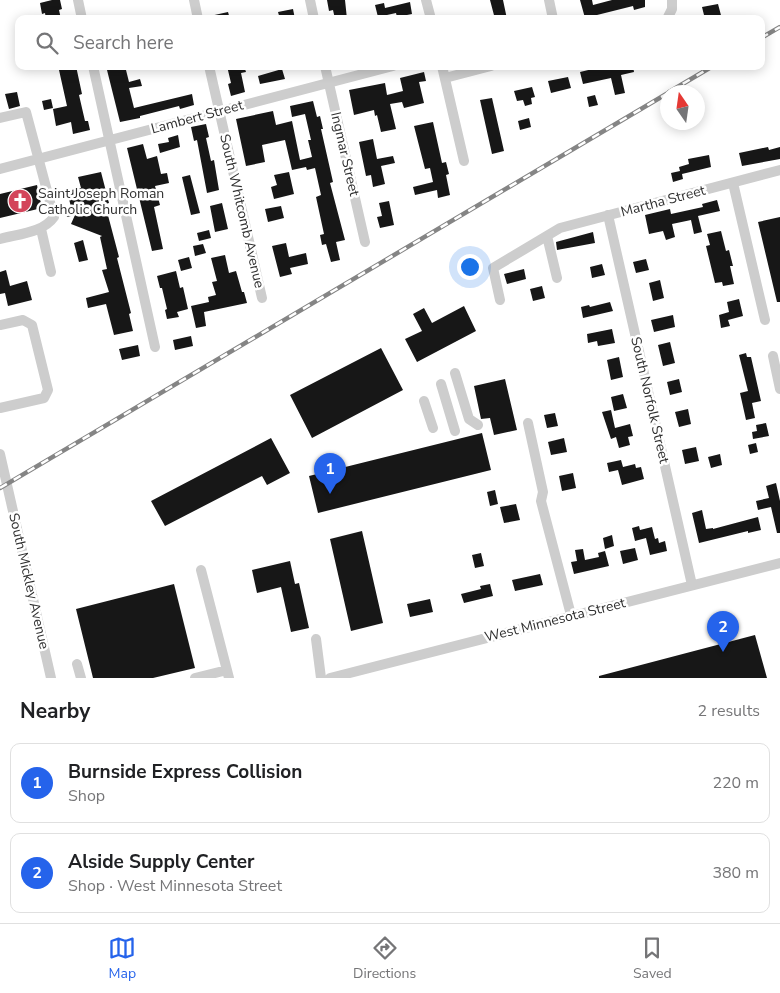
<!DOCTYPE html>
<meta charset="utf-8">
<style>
body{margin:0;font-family:"Nunito Sans",sans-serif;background:#f2f2f2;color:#202124}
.compass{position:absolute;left:660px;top:85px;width:45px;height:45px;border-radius:50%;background:#fff;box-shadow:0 2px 12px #0003;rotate:347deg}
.you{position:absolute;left:469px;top:266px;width:18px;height:18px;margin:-12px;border:4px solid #fff;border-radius:50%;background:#1a73e8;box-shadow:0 0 0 8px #1a73e833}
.badge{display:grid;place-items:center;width:32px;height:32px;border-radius:50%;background:#2563eb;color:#fff;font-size:16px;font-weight:700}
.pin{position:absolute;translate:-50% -41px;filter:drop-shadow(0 1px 2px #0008)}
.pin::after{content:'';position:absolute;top:26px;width:18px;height:15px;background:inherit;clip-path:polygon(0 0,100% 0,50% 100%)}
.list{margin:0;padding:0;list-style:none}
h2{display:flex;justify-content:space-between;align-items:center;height:65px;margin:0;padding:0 20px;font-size:21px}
h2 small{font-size:16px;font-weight:400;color:#757577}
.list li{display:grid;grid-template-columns:32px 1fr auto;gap:15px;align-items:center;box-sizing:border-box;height:80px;margin:0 10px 10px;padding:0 10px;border:1px solid #e0e0e0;border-radius:10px}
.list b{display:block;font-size:19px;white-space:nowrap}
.list p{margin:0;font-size:16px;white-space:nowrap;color:#757577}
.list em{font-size:16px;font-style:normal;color:#757577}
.icon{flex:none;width:28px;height:28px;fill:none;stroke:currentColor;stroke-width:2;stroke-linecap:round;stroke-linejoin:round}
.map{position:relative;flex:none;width:780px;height:678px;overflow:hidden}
.search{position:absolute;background:#fff;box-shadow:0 2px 12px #0003;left:15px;right:15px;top:15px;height:55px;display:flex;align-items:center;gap:12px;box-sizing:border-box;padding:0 18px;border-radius:10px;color:#757577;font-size:19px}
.sheet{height:245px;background:#fff}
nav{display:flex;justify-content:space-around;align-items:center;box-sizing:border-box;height:70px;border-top:1px solid #e0e0e0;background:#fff;font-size:14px;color:#757577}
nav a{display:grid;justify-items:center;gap:2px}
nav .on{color:#2563eb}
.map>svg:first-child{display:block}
.building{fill:#171717}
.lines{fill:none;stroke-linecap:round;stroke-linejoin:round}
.minor{stroke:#cdcdcd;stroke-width:10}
.rail-casing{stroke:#858585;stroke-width:4.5}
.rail{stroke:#fff;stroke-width:2.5;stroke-dasharray:8;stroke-linecap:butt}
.labels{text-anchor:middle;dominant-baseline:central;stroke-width:5;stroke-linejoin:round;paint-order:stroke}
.street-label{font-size:14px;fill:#303030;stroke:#fff}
.poi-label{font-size:14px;fill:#303030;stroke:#fff;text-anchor:start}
</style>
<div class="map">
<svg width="780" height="678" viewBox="0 0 780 678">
<rect width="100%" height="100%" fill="#fff"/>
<path class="building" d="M52,0H60L62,9L59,10L61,19H46L45,13L42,14L40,3Z
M327,0H345L347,19H335L333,10L329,11Z
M490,0H503L507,19H495Z
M580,0H592L593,5L612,0H645V7L634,10L633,6L585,18Z
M410,2L412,14L397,17L396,13L378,17L375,5L384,3L385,8Z
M718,4L722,19H705L702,7Z
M293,9L295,19H280L278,12Z
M228,12L230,19H210V16Z
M76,66L82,94L79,95L85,121H88L90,130L73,134L71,122L56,126L53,109L67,106L59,70Z
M106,66H125L129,82L140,79L142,86L129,88L134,108L192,94L194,105L180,109L179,106L140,116V118L120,122Z
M227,66H244L246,72L241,73L245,92L231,96L228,84L231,83Z
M605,66H633L634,72L621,75L625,93L615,95L611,78L583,84L580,72Z
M282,69L285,79L260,84L258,76Z
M424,72L426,81L419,82L424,103L404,108L402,102L390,104L396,129L381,132L377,115L375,116L374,110L354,115L349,90L385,83L387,95L403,91L400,78Z
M568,77L571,88L551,93L548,81Z
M532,87L535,97L531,98L532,104L525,106L523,100L517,101L514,91Z
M17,92L20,106L9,109L5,94Z
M595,95L598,105L589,107L587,97Z
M492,98L504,151L492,154L480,100Z
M51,99L53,108L44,110L42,101Z
M313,101L317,117L320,116L323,129H321L333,182L330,183L345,240L336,242L340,260L331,262L326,244L322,245L320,235L324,234L316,197L321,195L315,168L307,170L306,167L292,170L285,140L262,145L265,162L246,166L236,119L273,111L276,125L292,121L300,160L312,157L308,140H311L305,114L292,117L290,106Z
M529,118L531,127L520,130L518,121Z
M433,122L442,163L446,162L449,174L446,175L450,195L438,198L437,190L415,195L413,187L433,182L430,168L425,169L414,126Z
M206,124L209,137L206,138L211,161L214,160L219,190L207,193L197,140L194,141L191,127Z
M178,135L180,147L160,153L158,144L169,142L168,138Z
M373,139L377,159L393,156L395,163L381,166L385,184L373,187L371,175L366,176L359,142Z
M143,144L147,159L157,156L161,174L167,173L169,183L155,186L160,205L154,207L163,249L152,251L127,148Z
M768,147L769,150L780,147V159L742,166L739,153Z
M709,155L711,167L682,174L683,179L673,182L671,173L680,171L679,167L689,164L688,159Z
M101,172L109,203L105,204L119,257L117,258L131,313L129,314L133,331L114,335L106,304L88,308L86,298L109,292L102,270L107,269L100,237L102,236L71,224L75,215L67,217L65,209L71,207L67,191L81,188L78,177Z
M289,172L294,194L274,199L271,187L277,185L274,175Z
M190,175L200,213L191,215L182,177Z
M37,185L42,208L0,218V194Z
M717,200L720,211L698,216L702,232L694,234L691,220L672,224L675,237L666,240L663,231L649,234L645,215L670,209L671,214L703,207L702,204Z
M389,201L394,225L380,228L377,217L382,216L379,203Z
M222,203L228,229L215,232L210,206Z
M281,206L284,218L268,222L265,209Z
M780,217V302H777L758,222Z
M209,230L211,238L199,241L197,233Z
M721,231L726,251L729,250L733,266H730L734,284L723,286L722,282L715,283L706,246L710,245L707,234Z
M593,232L595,243L557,250L556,242Z
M83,240L88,260L79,262L74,243Z
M286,243L289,257L306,253L308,264L290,268L292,274L280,277L272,246Z
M203,244L206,253L195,256L193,246Z
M225,255L229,273L236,271L242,292H244L247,303L204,312L206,326L196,328L191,306L209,302L208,297L216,295L212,282L217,281L211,258Z
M189,257L192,268L181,271L178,260Z
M646,259L649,270L636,273L633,262Z
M602,264L605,275L592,278L590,267Z
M524,269L526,279L507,284L504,274Z
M6,270L10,286L27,281L32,300L8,306L5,293L0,294V272Z
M176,271L180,288L183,287L188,309L177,312L179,317L167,319L165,310L167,309L162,288H160L157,276Z
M660,280L664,298L653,301L649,283Z
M542,286L545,298L533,301L530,289Z
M739,299L743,316L728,320L730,326L721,328L719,315L729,312L727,302Z
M610,302L613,311L583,318L581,307L589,305L590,307Z
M464,306L476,331L417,362L405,339L422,331L413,314L424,308L432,323Z
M673,315L675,327L654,332L651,320Z
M612,329L615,343L598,346L597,341L588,343L587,334Z
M191,336L193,346L175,350L173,340Z
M670,342L675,363L663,366L658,345Z
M138,345L140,356L122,360L119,349Z
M381,348L403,390L312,438L290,395Z
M746,353L747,357H751L761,401L752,403L755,418L746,420L740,393L748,391L739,355Z
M619,357L623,377L611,380L607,360Z
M505,379L517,430L494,435L490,418L481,419L474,386Z
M679,379L682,392L670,395L667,382Z
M623,394L627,408L614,411L611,397Z
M688,409L691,424L679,427L675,412Z
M611,410L615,428L630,424L633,436L628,437L630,445L619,448L616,437L611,439L602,412Z
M555,413L558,426L547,428L544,415Z
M766,423L769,436L753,439L752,432L757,431L756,425Z
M482,433L491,470L318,513L309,476Z
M271,438L290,473L267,485L262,476L165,526L151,501Z
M564,438L567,452L551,455L548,442Z
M756,443L758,452L750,454L748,445Z
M696,447L699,461L685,464L682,450Z
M720,454L722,465L711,468L708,457Z
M621,460L623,467L635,464L636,468L641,467L644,479L622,485L618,470L609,472L607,463Z
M573,473L576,488L562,491L559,476Z
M776,483L780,501V533H777L771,507L758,510L756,501L769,498L766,486Z
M495,490L498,504L490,506L487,492Z
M516,504L520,520L504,523L500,507Z
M702,510L706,529L713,528V529L758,517L761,530L748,533V531L699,543L692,513Z
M639,526L640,530L652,527L655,539L658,538L659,543L665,541L667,551L650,555L646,538L635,541L632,528Z
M362,531L383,623L351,631L330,539Z
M612,535L614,546L605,549L603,538Z
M635,548L638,560L623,564L620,551Z
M583,549L585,560L599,557L598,553L605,551L609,566L574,574L571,562L577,561L575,550Z
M481,553L484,566L475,568L472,555Z
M290,561L295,584L299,583L309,628L291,632L281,587L257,593L252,570Z
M540,574L543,585L515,591L512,580Z
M174,584L195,668L153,678H93L76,609Z
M490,584L493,596L464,603L461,594L481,589L480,586Z
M430,599L433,612L410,617L407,604Z
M755,635L767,678H599V676Z"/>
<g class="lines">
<path class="minor" d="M78,0L82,19
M194,0L198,19
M310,0L314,19
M426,0L431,19
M549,0L553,19
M667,19L672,9V0
M93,66L155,347
M209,66L262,298
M325,66L365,242
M442,66L464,161
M445,78L491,66
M0,118L26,112L54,217C43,233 17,234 0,239
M0,169L393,66
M733,183L765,320
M608,215L692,585
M41,229L51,272
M547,236L557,278
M500,300L493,268L560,228L780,170
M0,325L23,320L32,325L48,390L44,398L0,408
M773,356L780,389
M455,373L469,419L478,425
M441,384L455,431
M424,401L433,428
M528,423L543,492L541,501L571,615
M0,454L51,678
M201,570L229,678
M316,639L321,678
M77,664L81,678
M195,678L227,670
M330,678L780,563"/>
<g class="rail-casing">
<path id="rail" d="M761,38L780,27
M669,92L713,66
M0,488L668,93"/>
</g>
<use href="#rail" class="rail"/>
</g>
<defs>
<g id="church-disc" transform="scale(1.25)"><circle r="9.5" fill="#d3455b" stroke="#fff"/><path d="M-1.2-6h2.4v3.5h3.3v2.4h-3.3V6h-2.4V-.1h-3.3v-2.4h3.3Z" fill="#fff"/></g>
</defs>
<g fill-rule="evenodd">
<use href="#church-disc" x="20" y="201"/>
</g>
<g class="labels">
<g class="street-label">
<text transform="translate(197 117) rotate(-15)">Lambert Street</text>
<text transform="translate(345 154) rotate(77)">Ingmar Street</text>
<text transform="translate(663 201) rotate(-15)">Martha Street</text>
<text transform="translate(242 211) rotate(77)">South Whitcomb Avenue</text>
<text transform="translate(650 400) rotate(77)">South Norfolk Street</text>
<text transform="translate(29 581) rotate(77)">South Mickley Avenue</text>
<text transform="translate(555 620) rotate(-14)">West Minnesota Street</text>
</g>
<g class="poi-label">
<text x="38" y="193">Saint Joseph Roman<tspan x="38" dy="16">Catholic Church</tspan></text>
</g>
</g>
</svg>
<svg class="compass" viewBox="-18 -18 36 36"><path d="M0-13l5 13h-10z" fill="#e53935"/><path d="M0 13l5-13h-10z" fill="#757577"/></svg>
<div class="you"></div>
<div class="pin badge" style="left:330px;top:494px">1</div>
<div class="pin badge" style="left:723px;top:652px">2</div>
<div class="search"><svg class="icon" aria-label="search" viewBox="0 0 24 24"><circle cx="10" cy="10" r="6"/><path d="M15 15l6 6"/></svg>Search here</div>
</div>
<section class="sheet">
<h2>Nearby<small>2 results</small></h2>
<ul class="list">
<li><span class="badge">1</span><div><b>Burnside Express Collision</b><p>Shop</p></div><em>220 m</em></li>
<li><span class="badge">2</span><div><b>Alside Supply Center</b><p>Shop · West Minnesota Street</p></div><em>380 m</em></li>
</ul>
</section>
<nav>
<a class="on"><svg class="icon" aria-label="map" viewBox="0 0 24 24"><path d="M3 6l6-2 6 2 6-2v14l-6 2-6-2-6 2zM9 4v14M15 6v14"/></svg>Map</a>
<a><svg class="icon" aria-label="directions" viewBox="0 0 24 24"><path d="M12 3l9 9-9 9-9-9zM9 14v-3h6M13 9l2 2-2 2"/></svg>Directions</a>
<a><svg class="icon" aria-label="saved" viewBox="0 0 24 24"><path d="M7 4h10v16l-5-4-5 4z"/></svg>Saved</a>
</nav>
